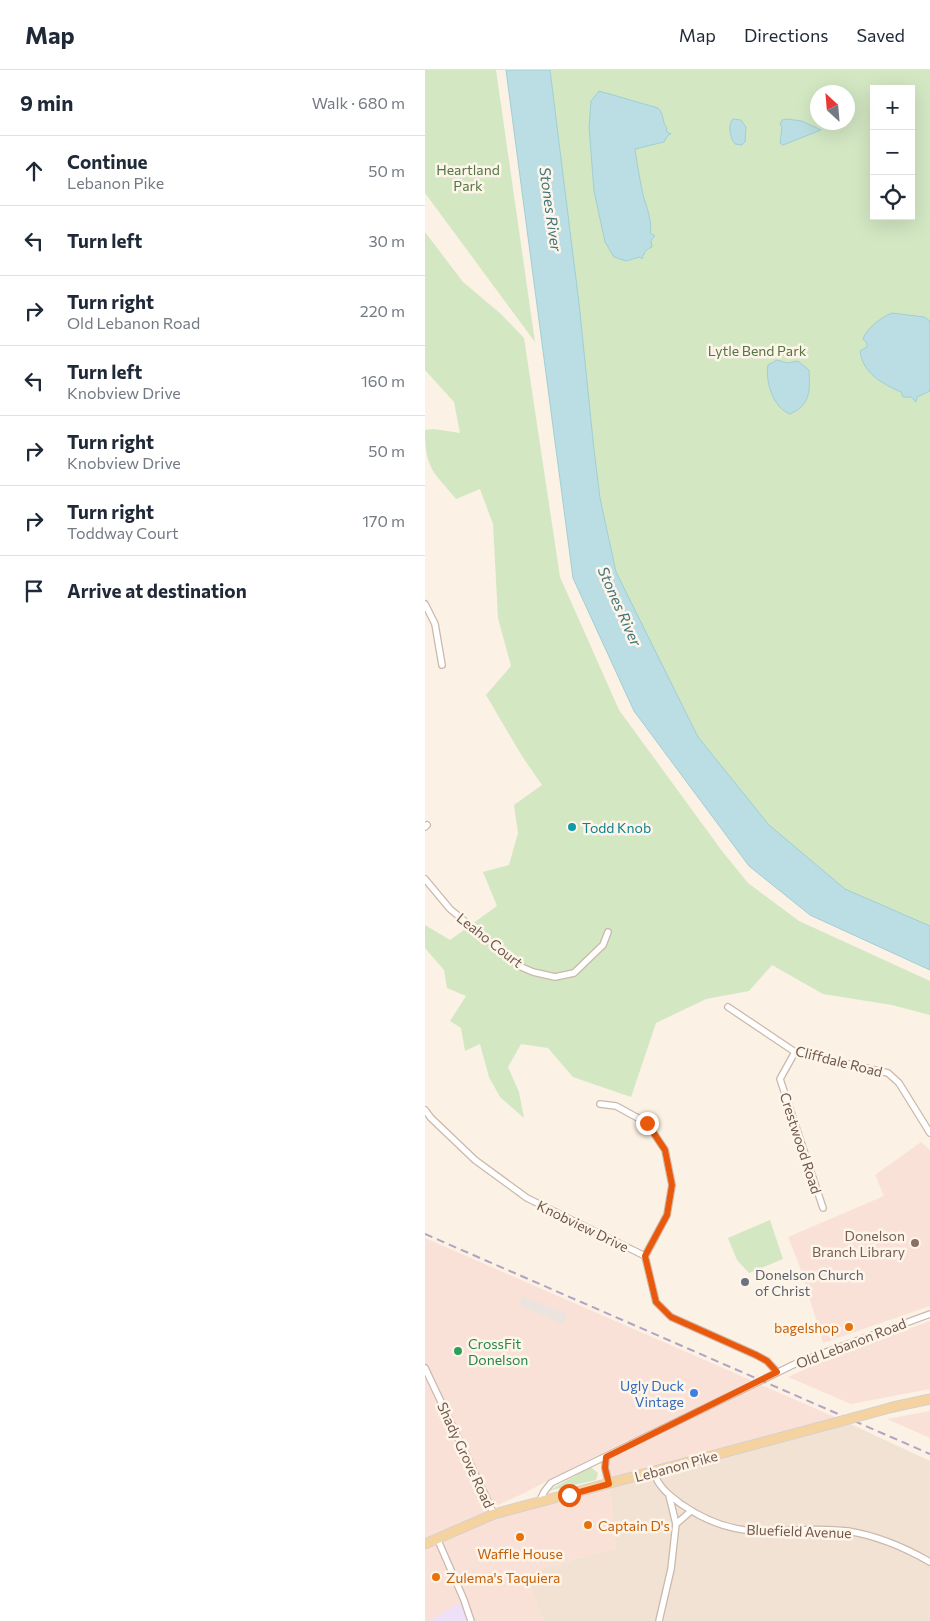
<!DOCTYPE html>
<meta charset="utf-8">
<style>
body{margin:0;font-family:Commissioner,sans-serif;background:#f2f2f3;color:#1f2937}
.controls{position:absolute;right:15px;top:15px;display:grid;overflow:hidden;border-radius:0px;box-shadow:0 5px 20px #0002}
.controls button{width:45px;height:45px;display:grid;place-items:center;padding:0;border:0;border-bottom:1px solid #e0e1e3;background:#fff;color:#1f2937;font:25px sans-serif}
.compass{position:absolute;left:385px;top:15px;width:45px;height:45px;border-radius:50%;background:#fff;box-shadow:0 5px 20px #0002;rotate:334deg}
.stop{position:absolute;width:15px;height:15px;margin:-11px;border:4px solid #ea580c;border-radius:50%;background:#fff}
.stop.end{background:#ea580c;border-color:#fff;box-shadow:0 1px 5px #0008}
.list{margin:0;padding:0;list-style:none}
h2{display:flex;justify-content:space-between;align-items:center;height:65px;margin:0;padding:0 20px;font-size:21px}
h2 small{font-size:16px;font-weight:400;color:#747a83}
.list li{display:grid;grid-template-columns:32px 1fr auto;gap:15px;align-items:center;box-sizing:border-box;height:70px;padding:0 20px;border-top:1px solid #e0e1e3}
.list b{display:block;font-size:19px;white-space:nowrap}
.list p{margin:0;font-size:16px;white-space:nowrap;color:#747a83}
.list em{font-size:16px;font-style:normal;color:#747a83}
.icon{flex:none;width:28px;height:28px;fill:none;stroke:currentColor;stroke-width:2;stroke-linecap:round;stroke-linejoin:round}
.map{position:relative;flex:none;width:505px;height:1551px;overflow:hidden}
header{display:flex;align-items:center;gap:30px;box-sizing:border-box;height:70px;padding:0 25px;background:#fff;border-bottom:1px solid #e0e1e3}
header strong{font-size:24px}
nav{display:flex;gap:28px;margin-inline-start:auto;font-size:18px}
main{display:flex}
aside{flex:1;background:#fff}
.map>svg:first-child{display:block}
.residential{fill:#f2e2d3}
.commercial{fill:#fae1d8;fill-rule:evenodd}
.industrial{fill:#eae3de}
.education{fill:#eee1f7}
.green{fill:#d3e7c3;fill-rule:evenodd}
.water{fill:#badee3;stroke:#a1ced4}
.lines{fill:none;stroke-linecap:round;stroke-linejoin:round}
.street-casing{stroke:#cbb8ab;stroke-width:8}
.primary-casing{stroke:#d7d0cd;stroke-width:11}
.street{stroke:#fff;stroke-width:5.5}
.primary{stroke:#f5d3a0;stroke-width:9}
.rail{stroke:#b3a3c3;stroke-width:2;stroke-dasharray:8 5;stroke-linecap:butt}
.primary-bridge-casing{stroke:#d7d0cd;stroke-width:11;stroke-linecap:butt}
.primary-bridge{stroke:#f5d3a0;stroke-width:9}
.route{stroke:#ea580c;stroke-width:6}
.culture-dot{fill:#0f9aa8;stroke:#fef5ea;stroke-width:2}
.education-dot{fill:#8d6e63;stroke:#fef5ea;stroke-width:2}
.worship-dot{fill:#6b7280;stroke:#fef5ea;stroke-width:2}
.food-dot{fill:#e8710a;stroke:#fef5ea;stroke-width:2}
.leisure-dot{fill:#2e9e5b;stroke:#fef5ea;stroke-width:2}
.shop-dot{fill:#3f7fe0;stroke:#fef5ea;stroke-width:2}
.labels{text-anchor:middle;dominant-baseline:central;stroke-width:5;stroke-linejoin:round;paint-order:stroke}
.park-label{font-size:14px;fill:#547644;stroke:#fef5ea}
.culture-label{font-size:14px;fill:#0d838f;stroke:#fef5ea;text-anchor:start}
.street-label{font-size:14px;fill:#71574b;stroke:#fef5ea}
.education-label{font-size:14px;fill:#785e54;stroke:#fef5ea;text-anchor:end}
.worship-label{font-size:14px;fill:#5b616d;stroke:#fef5ea;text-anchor:start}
.food-label{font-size:14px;fill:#c56008;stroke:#fef5ea;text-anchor:start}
.leisure-label{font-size:14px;fill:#27864d;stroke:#fef5ea;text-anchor:start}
.shop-label{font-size:14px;fill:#366cbe;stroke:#fef5ea;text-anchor:end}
.water-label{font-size:15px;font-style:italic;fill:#43757c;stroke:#fef5ea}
</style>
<header>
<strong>Map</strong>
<nav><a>Map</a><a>Directions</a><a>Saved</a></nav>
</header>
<main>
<aside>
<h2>9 min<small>Walk · 680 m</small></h2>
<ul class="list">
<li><svg class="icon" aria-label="ahead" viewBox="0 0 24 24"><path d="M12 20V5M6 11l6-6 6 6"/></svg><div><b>Continue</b><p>Lebanon Pike</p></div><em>50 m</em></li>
<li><svg class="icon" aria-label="left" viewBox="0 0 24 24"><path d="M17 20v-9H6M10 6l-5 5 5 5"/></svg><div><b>Turn left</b></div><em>30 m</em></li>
<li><svg class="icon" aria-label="right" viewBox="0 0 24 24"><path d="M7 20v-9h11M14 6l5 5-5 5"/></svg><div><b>Turn right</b><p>Old Lebanon Road</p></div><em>220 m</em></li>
<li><svg class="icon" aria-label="left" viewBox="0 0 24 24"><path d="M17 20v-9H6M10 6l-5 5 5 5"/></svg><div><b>Turn left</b><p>Knobview Drive</p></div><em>160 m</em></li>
<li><svg class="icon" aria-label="right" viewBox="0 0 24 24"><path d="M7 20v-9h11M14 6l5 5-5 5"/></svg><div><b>Turn right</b><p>Knobview Drive</p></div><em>50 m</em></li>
<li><svg class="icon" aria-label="right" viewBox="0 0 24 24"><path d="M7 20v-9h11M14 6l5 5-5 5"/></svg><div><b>Turn right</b><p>Toddway Court</p></div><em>170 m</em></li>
<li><svg class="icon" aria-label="arrive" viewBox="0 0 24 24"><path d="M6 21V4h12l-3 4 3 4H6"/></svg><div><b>Arrive at destination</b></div></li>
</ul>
</aside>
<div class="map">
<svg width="505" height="1551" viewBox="0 0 505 1551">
<rect width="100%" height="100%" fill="#fbf1e4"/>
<path class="residential" d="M419,1351L505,1391V1551H118L101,1503L191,1478L184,1414Z"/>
<path class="commercial" d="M496,1072L505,1080V1236L398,1273L376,1200L363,1167L459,1126L450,1105Z
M0,1168L211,1260L419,1351L184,1414L191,1478L101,1503L118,1551H0ZM203,1370L206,1374L181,1387L184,1414L69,1444L65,1436L73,1435L93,1426Z
M505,1251V1319L426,1334L363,1307L402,1289Z
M505,1341V1368L462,1349Z"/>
<path class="industrial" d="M97,1226L142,1244L138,1254L94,1235Z"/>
<path class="education" d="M39,1530L46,1551H4Z"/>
<path class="green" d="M0,0H71L110,272L0,123Z
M125,0H505V885L321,772L191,502L175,428L169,380ZM449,19H486V146H449ZM392,22H422V52H392Z
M0,162L38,212L76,244L99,268L135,507L194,640L297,781L323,813L374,851L505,911V945L467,935L398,924L347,895L324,921L281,929L231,953L206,1027L148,1007L123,978L96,974L83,997L94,1022L99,1048L75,1027L64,1007L55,974L40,981L36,958L25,951L41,926L22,918L19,900L0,878V855L25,870L72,836L58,802L84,795L93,763L89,735L117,715L97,686L61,625L86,596L73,548L68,454L55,419L31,429C8,401 0,399 0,360L9,359L35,363L29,332L0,300Z
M345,1150L358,1189L324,1203L312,1190L303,1168Z
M164,1398H167L173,1403L171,1410L123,1421Z"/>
<path class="water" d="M81,0H125L154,233L169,380L175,428L191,502L273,667L344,755L420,819L505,856V900L385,845L324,796L209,641L148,508Z
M174,21L233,38C239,43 237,53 242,58L241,61L246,64L243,65L239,72L210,79C212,94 215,110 218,125C221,135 228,153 225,163L230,166L226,170L227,177C221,179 219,183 217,189L215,187L201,191L189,187L180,172L169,121L164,57L166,31Z
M309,49L316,50L321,57L320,72L317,75L310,74C305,68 303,57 307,50Z
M362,49L377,51L396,60L358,75L355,73L357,57L355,54L357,50Z
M467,243L499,247L505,251V321L492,327L491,332L486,327H478L476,322C458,314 438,304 435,281L442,277V273L438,269C442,258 455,248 467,243Z
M352,290L362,293L373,291L384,300C385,320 386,335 365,344C348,338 340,311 343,295Z"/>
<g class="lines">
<g class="street-casing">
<path id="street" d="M0,534L10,554L17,595
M0,757L2,755
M0,809L25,839L94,896L108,902L130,907L149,903L178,875L183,862
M303,937L370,982L463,1003L474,1013L505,1063
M370,982L355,1009L398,1138
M175,1034L191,1036L222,1053L240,1080L247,1115L242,1145L220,1186
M0,1040L6,1048L50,1090L102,1128L220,1186L231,1232L246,1247L331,1285L342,1291L352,1302
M0,1298L69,1444
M181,1387L180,1398L184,1414
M229,1402C233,1417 244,1425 256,1434C279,1450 306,1461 335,1461C364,1461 393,1457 423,1461C453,1466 479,1477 505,1492
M114,1432L119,1422L126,1413L374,1292L505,1244
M251,1454L266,1441
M12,1468L39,1530L46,1551
M234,1551L246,1499L251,1454L244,1425"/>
</g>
<g class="primary-casing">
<path id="primary" d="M468,1337L505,1329
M0,1474L69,1444L391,1358"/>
</g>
<use href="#street" class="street"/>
<use href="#primary" class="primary"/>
<path class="rail" d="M0,1164L505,1384"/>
<g class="primary-bridge-casing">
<path id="primary-bridge" d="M391,1358L468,1337"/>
</g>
<use href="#primary-bridge" class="primary-bridge"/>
</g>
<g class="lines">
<path class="route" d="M144,1425L184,1414L180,1398L181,1387L352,1302L342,1291L331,1285L246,1247L231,1232L220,1186L242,1145L247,1115L240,1080L222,1053"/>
</g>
<circle class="culture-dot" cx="147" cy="757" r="5"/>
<circle class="education-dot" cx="490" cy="1173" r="5"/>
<circle class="worship-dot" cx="320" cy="1212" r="5"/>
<g class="food-dot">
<circle cx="424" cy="1257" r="5"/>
<circle cx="163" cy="1455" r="5"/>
<circle cx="95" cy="1467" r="5"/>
<circle cx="11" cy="1507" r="5"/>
</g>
<circle class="leisure-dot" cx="33" cy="1281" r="5"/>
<circle class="shop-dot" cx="269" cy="1323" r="5"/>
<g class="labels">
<g class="park-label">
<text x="43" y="99">Heartland<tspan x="43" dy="16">Park</tspan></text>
<text x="332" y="280">Lytle Bend Park</text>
</g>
<g class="culture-label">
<text x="157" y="757">Todd Knob</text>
</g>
<g class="street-label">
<text transform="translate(65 870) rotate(38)">Leaho Court</text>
<text transform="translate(414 991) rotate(14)">Cliffdale Road</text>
<text transform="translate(376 1073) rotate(72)">Crestwood Road</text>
<text transform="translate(158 1156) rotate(26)">Knobview Drive</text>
<text transform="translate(426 1273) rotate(-21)">Old Lebanon Road</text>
<text transform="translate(41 1385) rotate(65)">Shady Grove Road</text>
<text transform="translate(251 1396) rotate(-15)">Lebanon Pike</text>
<text transform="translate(374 1461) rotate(2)">Bluefield Avenue</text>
</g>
<g class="education-label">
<text x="480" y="1165">Donelson<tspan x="480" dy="16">Branch Library</tspan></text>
</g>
<g class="worship-label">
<text x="330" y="1204">Donelson Church<tspan x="330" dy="16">of Christ</tspan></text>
</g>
<g class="food-label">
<text x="414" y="1257" text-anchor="end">bagelshop</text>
<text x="173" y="1455">Captain D's</text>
<text x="95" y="1483" text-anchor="middle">Waffle House</text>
<text x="21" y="1507">Zulema's Taquiera</text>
</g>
<g class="leisure-label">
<text x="43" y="1273">CrossFit<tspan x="43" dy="16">Donelson</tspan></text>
</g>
<g class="shop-label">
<text x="259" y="1315">Ugly Duck<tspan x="259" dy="16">Vintage</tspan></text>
</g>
<g class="water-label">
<text transform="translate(126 139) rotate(82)">Stones River</text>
<text transform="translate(195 536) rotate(66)">Stones River</text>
</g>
</g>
</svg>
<div class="controls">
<button>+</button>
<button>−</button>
<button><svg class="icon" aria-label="locate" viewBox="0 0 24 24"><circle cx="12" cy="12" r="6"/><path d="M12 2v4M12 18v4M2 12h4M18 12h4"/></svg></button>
</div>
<svg class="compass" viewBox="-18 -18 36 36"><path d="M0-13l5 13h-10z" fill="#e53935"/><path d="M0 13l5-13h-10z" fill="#747a83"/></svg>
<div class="stop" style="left:144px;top:1425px"></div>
<div class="stop end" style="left:222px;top:1053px"></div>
</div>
</main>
